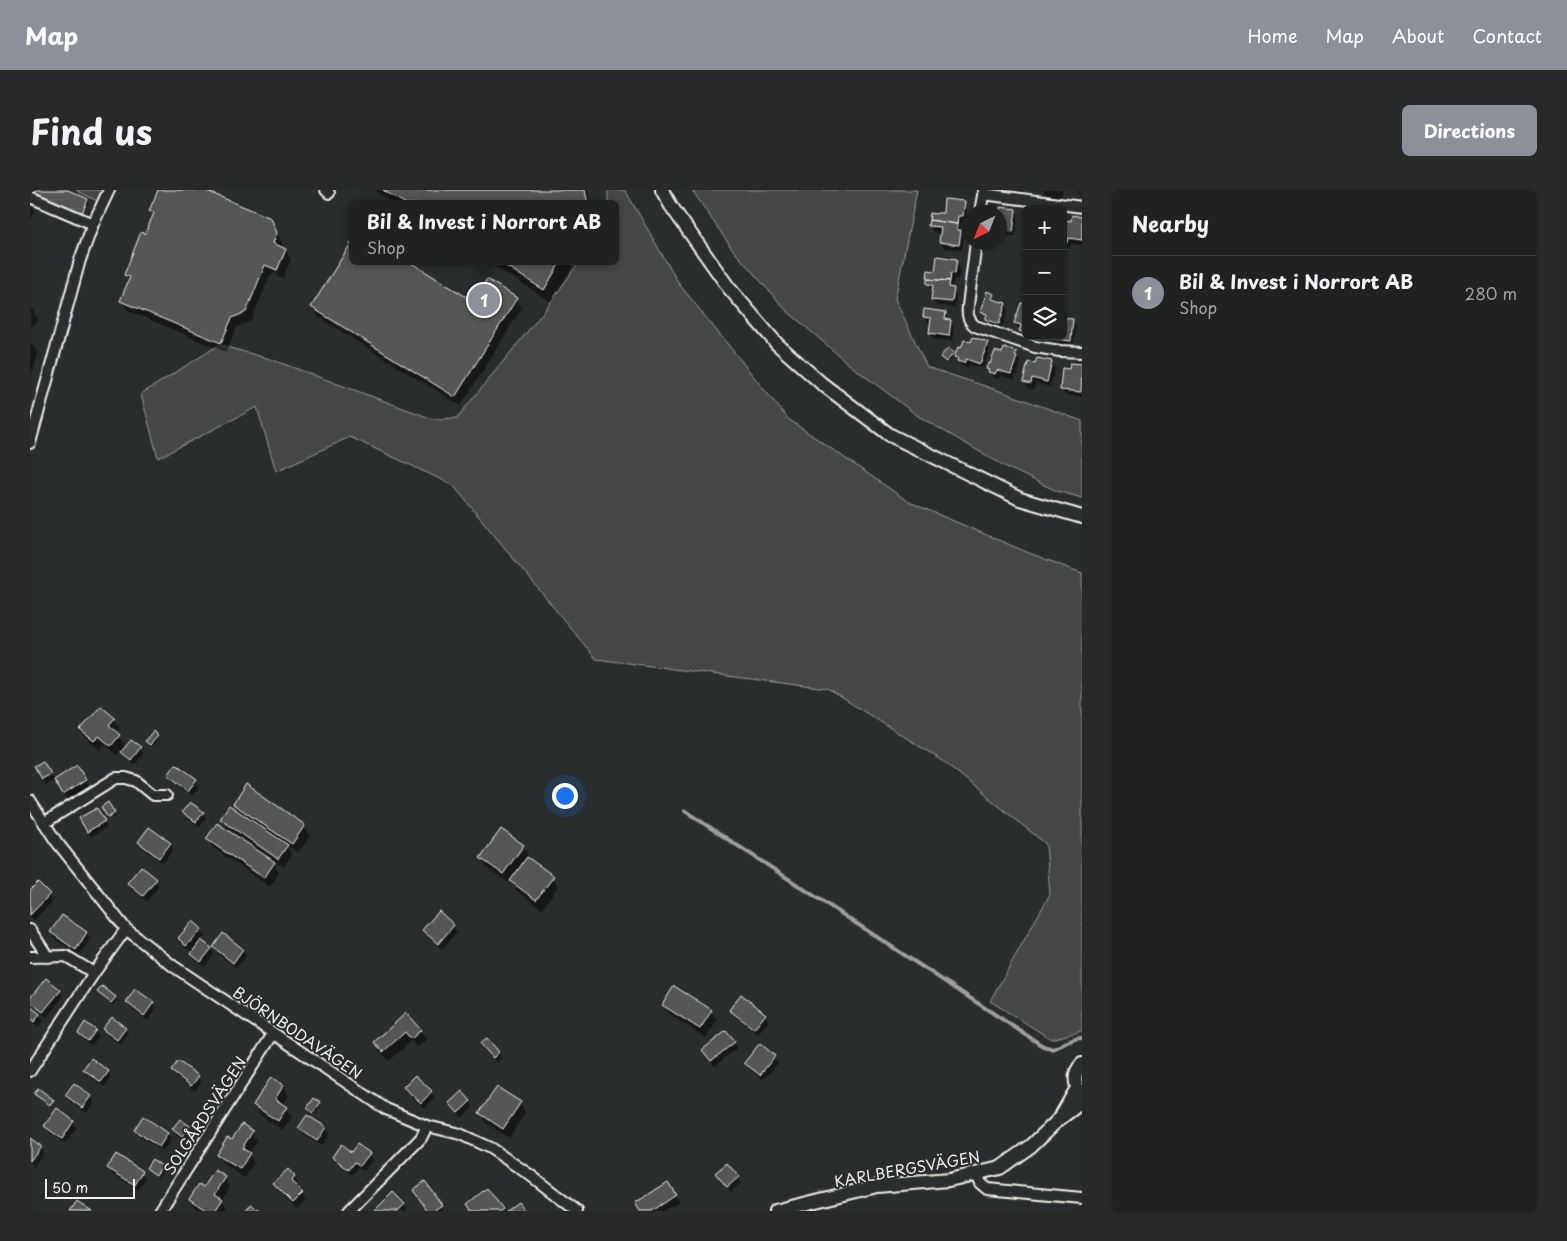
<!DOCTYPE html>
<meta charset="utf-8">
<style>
body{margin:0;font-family:"Playpen Sans",sans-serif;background:#282a2a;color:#f1f3f6}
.controls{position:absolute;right:15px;top:15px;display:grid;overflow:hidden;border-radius:8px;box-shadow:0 1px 4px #0004}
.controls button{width:45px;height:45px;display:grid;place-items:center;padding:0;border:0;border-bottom:1px solid #3d3f40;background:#202222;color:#f1f3f6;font:25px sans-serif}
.compass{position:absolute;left:932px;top:15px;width:45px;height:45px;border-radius:50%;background:#202222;box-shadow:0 1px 4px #0004;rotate:223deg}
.scale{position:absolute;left:15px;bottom:12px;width:90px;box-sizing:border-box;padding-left:5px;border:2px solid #f4f1e8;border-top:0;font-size:14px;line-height:18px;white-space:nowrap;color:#f4f1e8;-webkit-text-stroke:4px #2a2d2e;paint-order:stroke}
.you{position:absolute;left:534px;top:605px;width:18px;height:18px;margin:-12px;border:4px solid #fff;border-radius:50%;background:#1a73e8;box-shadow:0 0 0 8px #1a73e833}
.badge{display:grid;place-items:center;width:32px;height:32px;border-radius:50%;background:#8c9099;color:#fff;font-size:16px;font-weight:700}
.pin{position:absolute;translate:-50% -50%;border:2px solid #fff;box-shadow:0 1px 5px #0006}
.popup{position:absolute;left:319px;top:10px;width:270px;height:65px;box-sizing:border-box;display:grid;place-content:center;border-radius:8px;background:#202222;filter:drop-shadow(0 1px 4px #0005);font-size:16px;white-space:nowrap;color:#a2a4a5}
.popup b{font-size:19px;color:#f1f3f6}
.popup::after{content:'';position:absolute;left:50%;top:100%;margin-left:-10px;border:10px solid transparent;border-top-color:#202222}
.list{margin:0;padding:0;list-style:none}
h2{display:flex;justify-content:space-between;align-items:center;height:65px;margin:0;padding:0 20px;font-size:21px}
h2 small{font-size:16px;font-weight:400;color:#a2a4a5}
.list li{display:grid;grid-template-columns:32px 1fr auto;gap:15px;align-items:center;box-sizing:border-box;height:75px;padding:0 20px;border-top:1px solid #3d3f40}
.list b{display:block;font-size:19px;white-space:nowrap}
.list p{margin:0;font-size:16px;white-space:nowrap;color:#a2a4a5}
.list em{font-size:16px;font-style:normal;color:#a2a4a5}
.icon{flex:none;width:28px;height:28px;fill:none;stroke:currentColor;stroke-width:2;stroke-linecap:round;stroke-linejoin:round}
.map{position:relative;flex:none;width:1052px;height:1021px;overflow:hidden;border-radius:8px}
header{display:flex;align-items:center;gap:30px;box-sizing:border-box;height:70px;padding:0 25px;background:#8c9099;color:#fff}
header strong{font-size:24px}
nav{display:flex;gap:28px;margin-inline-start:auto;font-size:18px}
.intro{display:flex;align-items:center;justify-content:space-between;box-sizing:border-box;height:120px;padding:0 30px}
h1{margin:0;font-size:35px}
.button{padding:12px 22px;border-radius:8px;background:#8c9099;color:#fff;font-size:18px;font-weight:700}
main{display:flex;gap:30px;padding:0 30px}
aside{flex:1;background:#202222;border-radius:8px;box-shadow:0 1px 4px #0004}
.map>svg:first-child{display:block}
.green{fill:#444645;stroke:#9c9c96}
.shadow{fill:#0007}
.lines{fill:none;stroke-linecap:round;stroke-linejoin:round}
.stream{stroke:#9f9f9a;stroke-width:4}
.building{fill:#555756;stroke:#f4f1e8}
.minor-casing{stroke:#f4f1e8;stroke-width:14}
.tertiary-casing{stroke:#f4f1e8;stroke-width:16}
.minor{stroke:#2a2d2e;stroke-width:10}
.tertiary{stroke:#2a2d2e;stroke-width:12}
.labels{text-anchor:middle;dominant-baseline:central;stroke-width:4;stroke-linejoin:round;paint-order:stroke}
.street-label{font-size:15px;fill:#f4f1e8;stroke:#2a2d2e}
</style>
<header>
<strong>Map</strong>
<nav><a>Home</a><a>Map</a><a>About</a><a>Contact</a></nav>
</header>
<div class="intro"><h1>Find us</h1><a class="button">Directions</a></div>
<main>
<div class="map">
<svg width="1052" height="1021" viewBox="0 0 1052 1021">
<rect width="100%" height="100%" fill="#2a2d2e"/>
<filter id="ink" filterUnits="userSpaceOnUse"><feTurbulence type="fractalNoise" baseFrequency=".02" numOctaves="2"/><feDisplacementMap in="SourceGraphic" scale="10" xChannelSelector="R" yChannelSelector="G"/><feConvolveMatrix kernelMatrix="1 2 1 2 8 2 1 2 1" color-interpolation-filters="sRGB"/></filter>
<g filter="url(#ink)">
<path class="green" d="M46,0H73L67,11Z
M578,0H595L649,94L758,229L879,312L999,363L1052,383V841L1021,849L960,811L1020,704L1016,654L913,571L798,499L566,469L423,295L320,247L246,281L227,217L128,268L111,204L189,155L240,169L403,229L427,228L515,120L550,71H585V14H578Z
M662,0H887L865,109L897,177L973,202L1052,231V308L1027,301L978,278L888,226L820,175L756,120L703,60Z"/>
<path class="shadow" d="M0,0H35L57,10L59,12L53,25L0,2Z
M129,0H171L240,29L252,53L251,57L255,59L261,69L253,89L246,86L255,64H253L244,85L241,84L221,131L207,137L196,162L97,120L92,111L99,92L95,84L116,46L124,26L121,21Z
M344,0H558L561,14H364Z
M978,0H993V2Z
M1010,0H1032L1031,8L1017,6L1014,1Z
M1046,0H1052V6L1049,5Z
M934,12L937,19L936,32H931L930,41L934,48L932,60L914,58L910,52L911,43L903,42L900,35Z
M0,14L5,21L0,31Z
M985,20L988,26L986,47L970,45L969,48V24Z
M1052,28V55L1041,54L1040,58H1035L1033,54V41L1042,33Z
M926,70L930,76L928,89H924L922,98L926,105L925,118L906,115L903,109L904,100H902L898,94L906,82Z
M323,71L443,113L486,109L492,118L431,216L288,127L282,117Z
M456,71H546L521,112Z
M963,105L967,112L975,114L978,120L972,139L960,135L952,121Z
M0,116L9,130L0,138Z
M996,116V146H1012V148L1007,146L1005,150L994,146L985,133Z
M915,123L918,131L924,137L922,151L904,149L901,143L902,133H898L895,127Z
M1042,130L1046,136L1044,156L1031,155L1028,150H1024L1022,146H1033Z
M957,153L960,159L953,179L939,174L938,178L932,176L926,167L932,159L942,154Z
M0,154L3,155L8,164L0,193Z
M986,163L989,169L990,174L985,190L970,185L969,189L963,188L957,179L973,165Z
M923,164L924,166L917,174L912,167Z
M1021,172L1025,179L1020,197L1006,193L1004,200L998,198L994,192Z
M1041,175L1052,176V207L1035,205L1031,199L1041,181Z
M71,517L84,529L90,538L86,543L95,555L87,565L74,554L70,560L57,549L52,540Z
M127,546L129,549L122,557L116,551Z
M110,558L113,564L105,575L96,568L93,562Z
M13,572L24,590L16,595L6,577Z
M46,577L59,596L37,610L25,590Z
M139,585L166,590L169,596L162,606L143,591Z
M216,596L274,636L280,646L268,663L257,656L262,665L254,677L241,669L249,683L240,697L183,658L178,649L200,643L191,629L210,624L204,614Z
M78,614L86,626L80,629L73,617Z
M67,619L77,637L61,647L51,629Z
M154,622L173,623L176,629L170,637L157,628Z
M109,652L140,654L143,660L133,673L113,658Z
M493,656L498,665L496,668L523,687L528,696L512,719L487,701L481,690L479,693L457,678L452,669Z
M126,690L129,696L117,711L102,699L98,693Z
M8,694L19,705L23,711L4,730L0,726V702Z
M409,723L423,736L427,742L412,759L397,746L394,740Z
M32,727L56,743L60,749L49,765L25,749L21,743Z
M163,733L171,740L175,746L170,751L181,759L184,765L175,777L166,770L162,764L170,754L169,753L160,761L153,754L149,748Z
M184,757L212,760L216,766L206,778L188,764Z
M645,797L681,821L687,831L676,848L639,824L633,815Z
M30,801L33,807L17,827L3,816L0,811V810Z
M69,802L85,808L87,810L83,815Z
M97,812L123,813L126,819L118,831L101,818Z
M0,818L9,825L13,831L8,837L0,830Z
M701,820L735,825L739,831L728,844L704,826Z
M376,825L390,841L396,850L387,858L381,851L359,871L351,862L345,852Z
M74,839H95L98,845L90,855L77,845Z
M65,841L68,847L62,856L53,849L49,843Z
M704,852L707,858L685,876L674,861Z
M452,854L468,862L472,868L467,873Z
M744,867L748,873L733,890L719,879L716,873Z
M55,879L78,882L81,888L74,897L58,885Z
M142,881L168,886L171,893L165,901L146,887Z
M242,888L254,896L259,906L253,915L256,918L262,927L253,940L230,925L224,915Z
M44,895L60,907L64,913L56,923L40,911L36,905Z
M375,897L401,902L405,908L394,918L378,904Z
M6,904L23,911L24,913L21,917Z
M440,911L443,917L432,928L421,914Z
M290,913L291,915L285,925L280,921L278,918Z
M490,913L495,923L479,948L456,933L451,923Z
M27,920L43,932L47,938L35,954L19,942L15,936Z
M277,926L295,938L299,944L291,956L273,944L270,938Z
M114,928L138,944L141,950L133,962L109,946L106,940Z
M159,937L162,943L156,952L147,946L143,939Z
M222,942L227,951L219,964L224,973L215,988L193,974L188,965L202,951Z
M0,950L10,957L13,963L4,976L0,973Z
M322,964H339L342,970L334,981L328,977L323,985L307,973L303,967Z
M122,971L133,980L128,987L117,978Z
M79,978L112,982L116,988L108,1000L82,984Z
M258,981L268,994L265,997L276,1010L267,1019L248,999L245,993Z
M686,983L708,987L711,993L701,1002Z
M195,988L200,997L192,1010L198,1019L197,1021H170L166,1019L160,1009L174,998Z
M637,993L649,1012L634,1021H611Z
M374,1015L378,1021H346Z
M410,1015L414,1021H398Z"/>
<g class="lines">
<path class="stream" d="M655,621L1013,856L1023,859C1033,855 1041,848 1052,848"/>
</g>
<path class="building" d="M0,0H38L58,9L52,24Z
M128,0H174L241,28L247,43L243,53L256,59L247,80L235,75L216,122L202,128L191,153L90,111L100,87L94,85L111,42L115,44L124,23L119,21Z
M353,0H555L558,14H376Z
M914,9L935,11L933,26H928L927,34L899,30L900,23L906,24L907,23H913Z
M970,17L986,19L983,42L969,40Z
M1042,25L1052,27V50L1038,48L1037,53L1033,52V30L1041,31Z
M899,30L927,34V40H931L929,55L909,52L911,37L898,36Z
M323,50V71H378L443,111L457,89L487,108L425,207L281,117Z
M907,66L927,69L925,84L921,83L920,91L897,89L898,80L905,81Z
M468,71H531L514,100Z
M897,89L920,91L919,97L924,98L922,112L901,110L903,95L897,94Z
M957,101L964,104L962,109L976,113L969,134L955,129L957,124L950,122Z
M991,113L996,114V143L989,141L991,135L984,133Z
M894,119L916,122L915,129L921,130L919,146L899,143L901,128L893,127Z
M1033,128L1043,129L1041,151L1026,149V146H1033Z
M943,147L958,152L950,174L936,169L934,173L927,171L928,168L924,167L928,157L931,158L934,150L941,152Z
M918,158L924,163L916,172L910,167Z
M974,158L987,162L985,166L987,167L981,184L967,180L965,184L958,182L959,180L956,179L958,173L960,174L965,161L972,163Z
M1007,168L1022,171L1017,192L1002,188L1001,194L993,192L998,172L1005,173Z
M1040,173L1052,174L1051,202L1030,200L1032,178L1039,179Z
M71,516L85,528L79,535L90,545L81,556L69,546L64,551L50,540Z
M123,541L128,546L120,555L115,551Z
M101,550L111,557L101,570L91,562Z
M13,571L21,584L12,589L4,576Z
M146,574L167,589L158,601L138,585Z
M47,575L56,590L33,605L24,590Z
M216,594L275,635L262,654L203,614Z
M78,612L85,623L78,628L71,617Z
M160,612L174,622L166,632L152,622Z
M199,615L258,655L248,669L190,629Z
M67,618L75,631L57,642L49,628Z
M187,633L245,672L234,688L176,649Z
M119,637L141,653L129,668L108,652Z
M471,639L494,655L473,684L450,668Z
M497,667L524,686L506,710L480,691Z
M111,676L127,689L113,706L97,693Z
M8,692L20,704L0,725V700Z
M409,721L424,735L408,754L392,740Z
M32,725L57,742L46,760L20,742Z
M163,731L172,739L156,756L148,748Z
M193,743L213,759L203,773L183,757Z
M171,750L182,758L171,772L161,764Z
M16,788L31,800L13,822L0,812V808Z
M72,796L86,807L81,813L67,802Z
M644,796L682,820L670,839L632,815Z
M105,799L124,812L114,826L96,812Z
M711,804L736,824L724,839L699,820Z
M0,816L10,824L4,832L0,828Z
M376,823L391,840L381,849L375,842L353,862L344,852Z
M82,827L96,838L87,850L72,839Z
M55,832L66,840L58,851L48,843Z
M696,841L705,852L681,871L672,860Z
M457,848L469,862L463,868L450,853Z
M730,853L745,866L730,885L714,873Z
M61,868L79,881L71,892L53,879Z
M148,871L169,886L161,896L141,881Z
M385,885L402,901L391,913L373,897Z
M241,887L254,895L245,909L257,917L248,931L223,915Z
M44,893L61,906L52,918L35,905Z
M467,897L491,912L473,939L449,923Z
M8,898L24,910L20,915L4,904Z
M432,901L441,911L428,923L419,913Z
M284,908L291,912L283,923L277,918Z
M27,918L44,931L32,949L14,936Z
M277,925L296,937L287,951L268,938Z
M113,926L138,943L129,957L104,940Z
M150,929L160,936L152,947L142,939Z
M212,934L223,941L212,958L220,963L210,979L186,965L197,947L202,949Z
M0,948L11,956L0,971Z
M311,954L321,962L327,954L340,963L330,976L325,972L319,980L302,967Z
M86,964L113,981L105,995L77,978Z
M122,969L132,976L126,985L116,978Z
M697,973L709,987L697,997L685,983Z
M258,979L265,987L261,991L273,1003L263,1013L243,993Z
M185,980L196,987L185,1004L193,1009L185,1021H177L159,1009L169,994L174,997Z
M395,991L412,1015L403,1021H398L383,1000Z
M638,992L646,1005L622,1021H610L605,1013Z
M457,998L473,1019L470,1021H442L437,1014Z
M363,1002L375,1014L368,1021H344Z
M47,1011L62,1021H40Z
M488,1012L495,1021H476Z
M221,1014L230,1021H216Z"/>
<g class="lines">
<g class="minor-casing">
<path id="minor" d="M296,0L299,3
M953,4L1052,17
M0,7L63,34
M950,22L954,0
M946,52L938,116C937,125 938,130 945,136L1005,157L1030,161L1052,162
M0,253L50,70L63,34L79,0
M0,611L26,651L96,739L143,776L356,919L397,936L430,944L460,958L500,985L547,1021
M14,633L86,588H96L106,591L123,605H137
M0,740L18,767
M0,767L36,766L64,783
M0,881L64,783L96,739
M946,984L950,993L957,999L1052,1008
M130,1021L243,844
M319,1021L391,948L397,936"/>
</g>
<g class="tertiary-casing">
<path id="tertiary" d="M632,0L641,16L699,98L747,154L791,193L860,245L990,309L1052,327
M1051,903C1044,894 1043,883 1052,874
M1032,924L1047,898
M745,1021L847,996L919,990L970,978L1001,956L1028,930L1052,912"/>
</g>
<use href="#minor" class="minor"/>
<use href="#tertiary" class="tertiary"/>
</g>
</g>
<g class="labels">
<g class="street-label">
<text transform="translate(268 842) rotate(34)">BJÖRNBODAVÄGEN</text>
<text transform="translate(174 925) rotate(-57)">SOLGÅRDSVÄGEN</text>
<text transform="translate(877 978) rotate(-10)">KARLBERGSVÄGEN</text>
</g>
</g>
</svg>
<div class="controls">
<button>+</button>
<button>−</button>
<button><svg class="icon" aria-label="layers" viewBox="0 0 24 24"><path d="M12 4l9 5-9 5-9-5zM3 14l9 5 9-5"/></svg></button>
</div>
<svg class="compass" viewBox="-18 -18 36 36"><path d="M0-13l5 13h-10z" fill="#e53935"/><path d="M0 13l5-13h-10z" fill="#a2a4a5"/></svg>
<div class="scale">50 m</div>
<div class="you"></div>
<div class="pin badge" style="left:454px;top:110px">1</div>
<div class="popup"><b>Bil &amp; Invest i Norrort AB</b>Shop</div>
</div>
<aside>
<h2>Nearby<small></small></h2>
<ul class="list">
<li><span class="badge">1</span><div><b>Bil &amp; Invest i Norrort AB</b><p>Shop</p></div><em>280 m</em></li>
</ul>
</aside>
</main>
